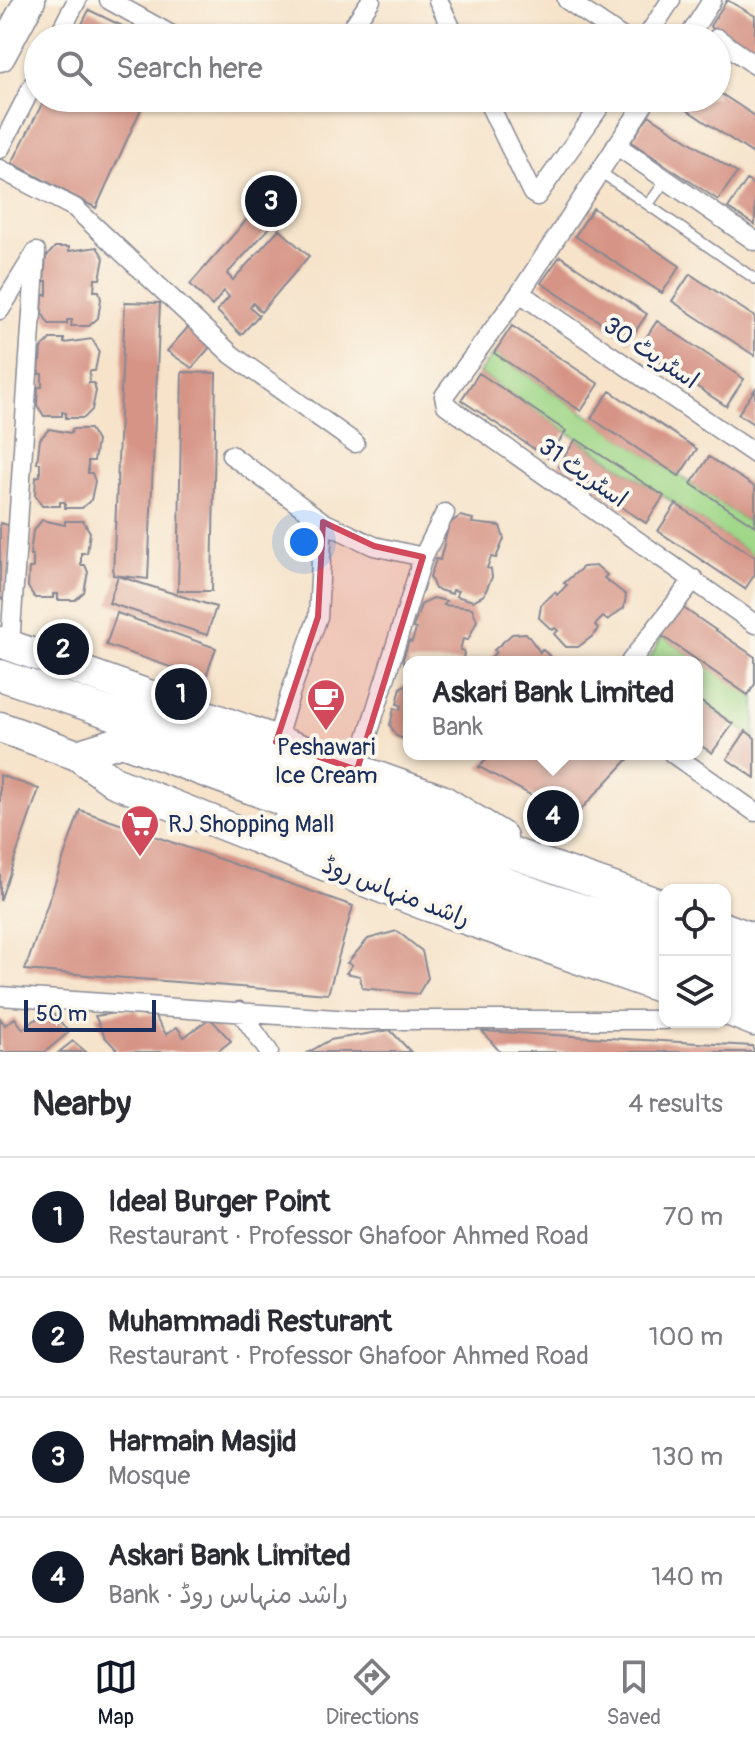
<!DOCTYPE html>
<meta charset="utf-8">
<style>
body{margin:0;font-family:Pangolin,"Playpen Sans Arabic",sans-serif;background:#f7f7f7;color:#2b2b33}
.controls{position:absolute;right:24px;bottom:24px;display:grid;overflow:hidden;border-radius:16px;box-shadow:0 2px 6px #0004}
.controls button{width:72px;height:72px;display:grid;place-items:center;padding:0;border:0;border-bottom:2px solid #e1e1e2;background:#fff;color:#2b2b33;font:40px sans-serif}
.scale{position:absolute;left:24px;bottom:20px;width:132px;box-sizing:border-box;padding-left:8px;border:4px solid #1b2f5e;border-top:0;font-size:22px;line-height:28px;white-space:nowrap;color:#1b2f5e;-webkit-text-stroke:6px #fbf7ec;paint-order:stroke}
.you{position:absolute;left:304px;top:542px;width:28px;height:28px;margin:-20px;border:6px solid #fff;border-radius:50%;background:#1a73e8;box-shadow:0 0 0 12px #1a73e833}
.badge{display:grid;place-items:center;width:52px;height:52px;border-radius:50%;background:#111827;color:#fff;font-size:26px;font-weight:700}
.pin{position:absolute;translate:-50% -50%;border:4px solid #fff;box-shadow:0 2px 8px #0006}
.popup{position:absolute;left:403px;top:656px;width:300px;height:104px;box-sizing:border-box;display:grid;place-content:center;border-radius:16px;background:#fff;filter:drop-shadow(0 2px 6px #0005);font-size:26px;white-space:nowrap;color:#7c7c81}
.popup b{font-size:30px;color:#2b2b33}
.popup::after{content:'';position:absolute;left:50%;top:100%;margin-left:-16px;border:16px solid transparent;border-top-color:#fff}
.list{margin:0;padding:0;list-style:none}
h2{display:flex;justify-content:space-between;align-items:center;height:104px;margin:0;padding:0 32px;font-size:34px}
h2 small{font-size:26px;font-weight:400;color:#7c7c81}
.list li{display:grid;grid-template-columns:52px 1fr auto;gap:24px;align-items:center;box-sizing:border-box;height:120px;padding:0 32px;border-top:2px solid #e1e1e2}
.list b{display:block;font-size:30px;white-space:nowrap}
.list p{margin:0;font-size:26px;white-space:nowrap;color:#7c7c81}
.list em{font-size:26px;font-style:normal;color:#7c7c81}
.icon{flex:none;width:44px;height:44px;fill:none;stroke:currentColor;stroke-width:2;stroke-linecap:round;stroke-linejoin:round}
.map{position:relative;flex:none;width:755px;height:1052px;overflow:hidden}
.search{position:absolute;background:#fff;box-shadow:0 2px 6px #0004;left:24px;right:24px;top:24px;height:88px;display:flex;align-items:center;gap:20px;box-sizing:border-box;padding:0 28px;border-radius:44px;color:#7c7c81;font-size:30px}
.sheet{height:584px;background:#fff}
nav{display:flex;justify-content:space-around;align-items:center;box-sizing:border-box;height:112px;border-top:2px solid #e1e1e2;background:#fff;font-size:22px;color:#7c7c81}
nav a{display:grid;justify-items:center;gap:4px}
nav .on{color:#111827}
.map>svg:first-child{display:block}
.green{fill:#a0d789;stroke:#5e8374;stroke-width:2}
.building{fill:#d69486}
.lines{fill:none;stroke-linecap:round;stroke-linejoin:round}
.lane-casing{stroke:#888994;stroke-width:12}
.street-casing{stroke:#888994;stroke-width:21}
.primary-casing{stroke:#888994;stroke-width:33}
.lane{stroke:#fff;stroke-width:9}
.street{stroke:#fff;stroke-width:18}
.primary{stroke:#fff;stroke-width:30}
.marked{fill:#d1495b;fill-opacity:0.2;stroke:#d1495b;stroke-width:6;stroke-linejoin:round}
.labels{text-anchor:middle;dominant-baseline:central;stroke-width:8;stroke-linejoin:round;paint-order:stroke}
.street-label{font-size:24px;fill:#1b2f5e;stroke:#fbf7ec}
.poi-label{font-size:24px;fill:#1b2f5e;stroke:#fbf7ec}
</style>
<div class="map">
<svg width="755" height="1052" viewBox="0 0 755 1052">
<rect width="100%" height="100%" fill="#fbf7ec"/>
<filter id="ink" filterUnits="userSpaceOnUse"><feTurbulence type="fractalNoise" baseFrequency=".0125" numOctaves="2"/><feDisplacementMap in="SourceGraphic" scale="16" xChannelSelector="R" yChannelSelector="G"/><feConvolveMatrix kernelMatrix="1 2 1 2 8 2 1 2 1" color-interpolation-filters="sRGB"/></filter>
<filter id="wash" filterUnits="userSpaceOnUse"><feTurbulence type="fractalNoise" baseFrequency=".006" numOctaves="4" result="noise"/><feDisplacementMap in="SourceGraphic" scale="32" xChannelSelector="R" yChannelSelector="G"/><feGaussianBlur stdDeviation="1.8" result="paint"/><feColorMatrix in="noise" values="0 0 0 0 0 0 0 0 0 0 0 0 0 0 0 0 0 1.4 0 .05"/><feComposite in="paint" operator="in"/></filter>
<g filter="url(#wash)">
<rect width="100%" height="100%" fill="#f6e3ca"/>
<path class="green" d="M494,353L755,526V557L479,373Z
M662,636L755,698V738L697,699V662H648Z"/>
<g id="blocks">
<path class="building" d="M727,0L755,16V56L710,26Z
M89,10L147,38H75Z
M717,91L755,116V148L752,153L669,98H717Z
M45,98H146L96,208L12,163Z
M649,115L737,173L718,200L631,142Z
M747,180L755,186V225L728,208Z
M593,208L680,266L662,293L575,236Z
M256,209L273,224L227,274L233,280L279,229L309,256L261,312L253,303L250,307L259,315L241,335L217,311L229,297L224,291L212,306L190,284Z
M55,247H69V251L97,247L104,258L100,279H95L94,291H99L101,299L98,318L89,326H71L72,320H67V324H49L42,313L43,295H47V281H44L46,257Z
M560,256L647,314L629,341L541,283Z
M690,274L755,317V356L672,301Z
M125,302L160,303L148,579L113,575Z
M657,321L744,379L726,406L639,348Z
M189,326L211,346L192,368L167,351Z
M512,326L599,384L581,411L494,353Z
M50,339H64V343L92,339L99,351L95,371H90L89,383H94L96,391L92,410L84,418H66V413L62,412V416H44L37,405L38,387H42V374H39L41,349Z
M182,372L216,373L212,591H178Z
M479,373L566,431L548,458L461,400Z
M755,389V425L738,414Z
M610,391L697,449L679,476L591,418Z
M49,429L71,433L72,429H90L97,441L94,461H88V473H92L95,481L91,500L82,508H65V502H60V506H42L35,495L36,477L40,476V463H37L40,439Z
M576,439L664,496L646,523L558,466Z
M709,457L755,487V526L691,484Z
M676,504L755,557V574L745,589L658,531Z
M460,516L473,519L472,523L500,526L504,539L496,558L491,557L487,568L491,569L492,577L484,595L473,601L456,596L458,591L453,590L452,594L435,589L430,577L436,559L440,560L449,524Z
M42,520L65,525V521H83L90,532L87,553H81V565H85L88,572L84,592L75,600H58V594H53V598H35L28,587L29,568H33V555H30L33,531Z
M0,523L12,526L6,600L0,598Z
M597,566L607,575L604,578L626,595L624,608L607,620L603,617L595,625L598,628L594,635L578,647H566L554,634L558,631L555,628L552,630L539,618L541,605L555,592L557,595L567,585L564,583L583,567Z
M118,576L216,607L207,635L109,603Z
M433,598L446,601L444,605L472,608L477,621L468,640L463,639L460,650L464,651L463,662H409L408,675L403,659L409,641L412,642L416,629L413,628L421,605Z
M682,607L755,657V684L748,695L662,636Z
M117,613L216,648L205,679L106,645Z
M526,633L540,652L542,649L556,662H487L496,652L494,650L512,634Z
M409,684V741L396,736L390,725L394,708L400,710L401,705L397,704L401,687Z
M697,699L733,724L712,753L697,743Z
M746,731L755,738V778L727,759Z
M492,754H633L573,818L479,767Z
M0,775L39,789L0,901Z
M80,810L353,906L328,994L25,970Z
M397,931L422,951L428,978L418,994L362,988L360,976L346,973L352,965L347,963L368,939Z
M49,1009L69,1032L45,1052H0V1018L5,1025L15,1018L23,1029Z
M136,1010L141,1015L153,1014L166,1034L177,1027L184,1037L210,1018L231,1041L217,1052H119L105,1037L95,1016Z
M390,1030L411,1052H309L330,1040Z
M482,1031L752,1046L755,1052H500Z
M73,1041L86,1052H59Z"/>
</g>
</g>
<g filter="url(#ink)">
<use href="#blocks" fill-opacity="0" stroke="#888994" stroke-width="2"/>
<g class="lines">
<g class="lane-casing">
<path id="lane" d="M599,171L755,279
M648,205L666,180"/>
</g>
<g class="street-casing">
<path id="street" d="M109,0L177,38
M438,0L456,38
M567,0L623,38
M57,38L77,0
M345,38L371,0
M646,38L671,0
M688,38L712,0
M717,38L755,65
M486,98L532,193L537,196L606,98
M648,98L520,293L444,396L446,405L755,624
M616,145L755,241
M0,149L38,75
M0,169L75,208L232,355L355,443
M520,293L755,454
M0,310L36,252L10,646
M231,455L323,522
M423,557L445,513
M630,662L694,579
M276,742L291,691L318,617L323,522L374,546L423,557L357,770
M673,754L755,812
M0,996L351,1020H665
M240,1011L269,1052"/>
</g>
<g class="primary-casing">
<path id="primary" d="M0,56L30,0
M0,642L442,800L502,837
M0,675L665,906
M0,727L77,755L114,782L423,904L665,989
M77,755L122,741L550,899L665,936
M283,828L665,961
M725,928L755,939
M725,955L755,965
M725,982L755,992
M725,1009L755,1021"/>
</g>
<use href="#lane" class="lane"/>
<use href="#street" class="street"/>
<use href="#primary" class="primary"/>
</g>
</g>
<path class="marked" d="M323,522L374,546L423,557L357,770L276,742L318,617Z"/>
<defs>
<g id="cafe-pin" transform="scale(2)"><path d="M0 17L-7.5 6A9.5 9.5 0 1 1 7.5 6Z" fill="#d1495b" stroke="#fbf7ec"/><path d="M-5.5-4.5H6V0H3Q3 3.5 0 3.5H-2.5Q-5.5 3.5-5.5 0ZM3-3.2v2h1.7v-2ZM-6 4.5H4V6H-6Z" fill="#fff"/></g>
<g id="supermarket-pin" transform="scale(2)"><path d="M0 17L-7.5 6A9.5 9.5 0 1 1 7.5 6Z" fill="#d1495b" stroke="#fbf7ec"/><path d="M-6-5.5h2.5l.6 2H6L4.5 2H-2.5L-4.4-4H-6ZM-1.5 3.2a1.3 1.3 0 1 0 .1 0ZM3 3.2a1.3 1.3 0 1 0 .1 0Z" fill="#fff"/></g>
</defs>
<g fill-rule="evenodd">
<use href="#cafe-pin" x="326" y="698"/>
<use href="#supermarket-pin" x="140" y="824"/>
</g>
<g class="labels">
<g class="street-label">
<text transform="translate(651 353) rotate(34)">اسٹریٹ 30</text>
<text transform="translate(583 473) rotate(35)">اسٹریٹ 31</text>
<text transform="translate(396 892) rotate(21)">راشد منہاس روڈ</text>
</g>
<g class="poi-label">
<text x="326" y="747">Peshawari<tspan x="326" dy="28">Ice Cream</tspan></text>
<text x="168" y="824" text-anchor="start">RJ Shopping Mall</text>
</g>
</g>
</svg>
<div class="controls">
<button><svg class="icon" aria-label="locate" viewBox="0 0 24 24"><circle cx="12" cy="12" r="6"/><path d="M12 2v4M12 18v4M2 12h4M18 12h4"/></svg></button>
<button><svg class="icon" aria-label="layers" viewBox="0 0 24 24"><path d="M12 4l9 5-9 5-9-5zM3 14l9 5 9-5"/></svg></button>
</div>
<div class="scale">50 m</div>
<div class="you"></div>
<div class="pin badge" style="left:181px;top:694px">1</div>
<div class="pin badge" style="left:63px;top:649px">2</div>
<div class="pin badge" style="left:271px;top:201px">3</div>
<div class="pin badge" style="left:553px;top:816px">4</div>
<div class="popup"><b>Askari Bank Limited</b>Bank</div>
<div class="search"><svg class="icon" aria-label="search" viewBox="0 0 24 24"><circle cx="10" cy="10" r="6"/><path d="M15 15l6 6"/></svg>Search here</div>
</div>
<section class="sheet">
<h2>Nearby<small>4 results</small></h2>
<ul class="list">
<li><span class="badge">1</span><div><b>Ideal Burger Point</b><p>Restaurant · Professor Ghafoor Ahmed Road</p></div><em>70 m</em></li>
<li><span class="badge">2</span><div><b>Muhammadi Resturant</b><p>Restaurant · Professor Ghafoor Ahmed Road</p></div><em>100 m</em></li>
<li><span class="badge">3</span><div><b>Harmain Masjid</b><p>Mosque</p></div><em>130 m</em></li>
<li><span class="badge">4</span><div><b>Askari Bank Limited</b><p>Bank · راشد منہاس روڈ</p></div><em>140 m</em></li>
</ul>
</section>
<nav>
<a class="on"><svg class="icon" aria-label="map" viewBox="0 0 24 24"><path d="M3 6l6-2 6 2 6-2v14l-6 2-6-2-6 2zM9 4v14M15 6v14"/></svg>Map</a>
<a><svg class="icon" aria-label="directions" viewBox="0 0 24 24"><path d="M12 3l9 9-9 9-9-9zM9 14v-3h6M13 9l2 2-2 2"/></svg>Directions</a>
<a><svg class="icon" aria-label="saved" viewBox="0 0 24 24"><path d="M7 4h10v16l-5-4-5 4z"/></svg>Saved</a>
</nav>
